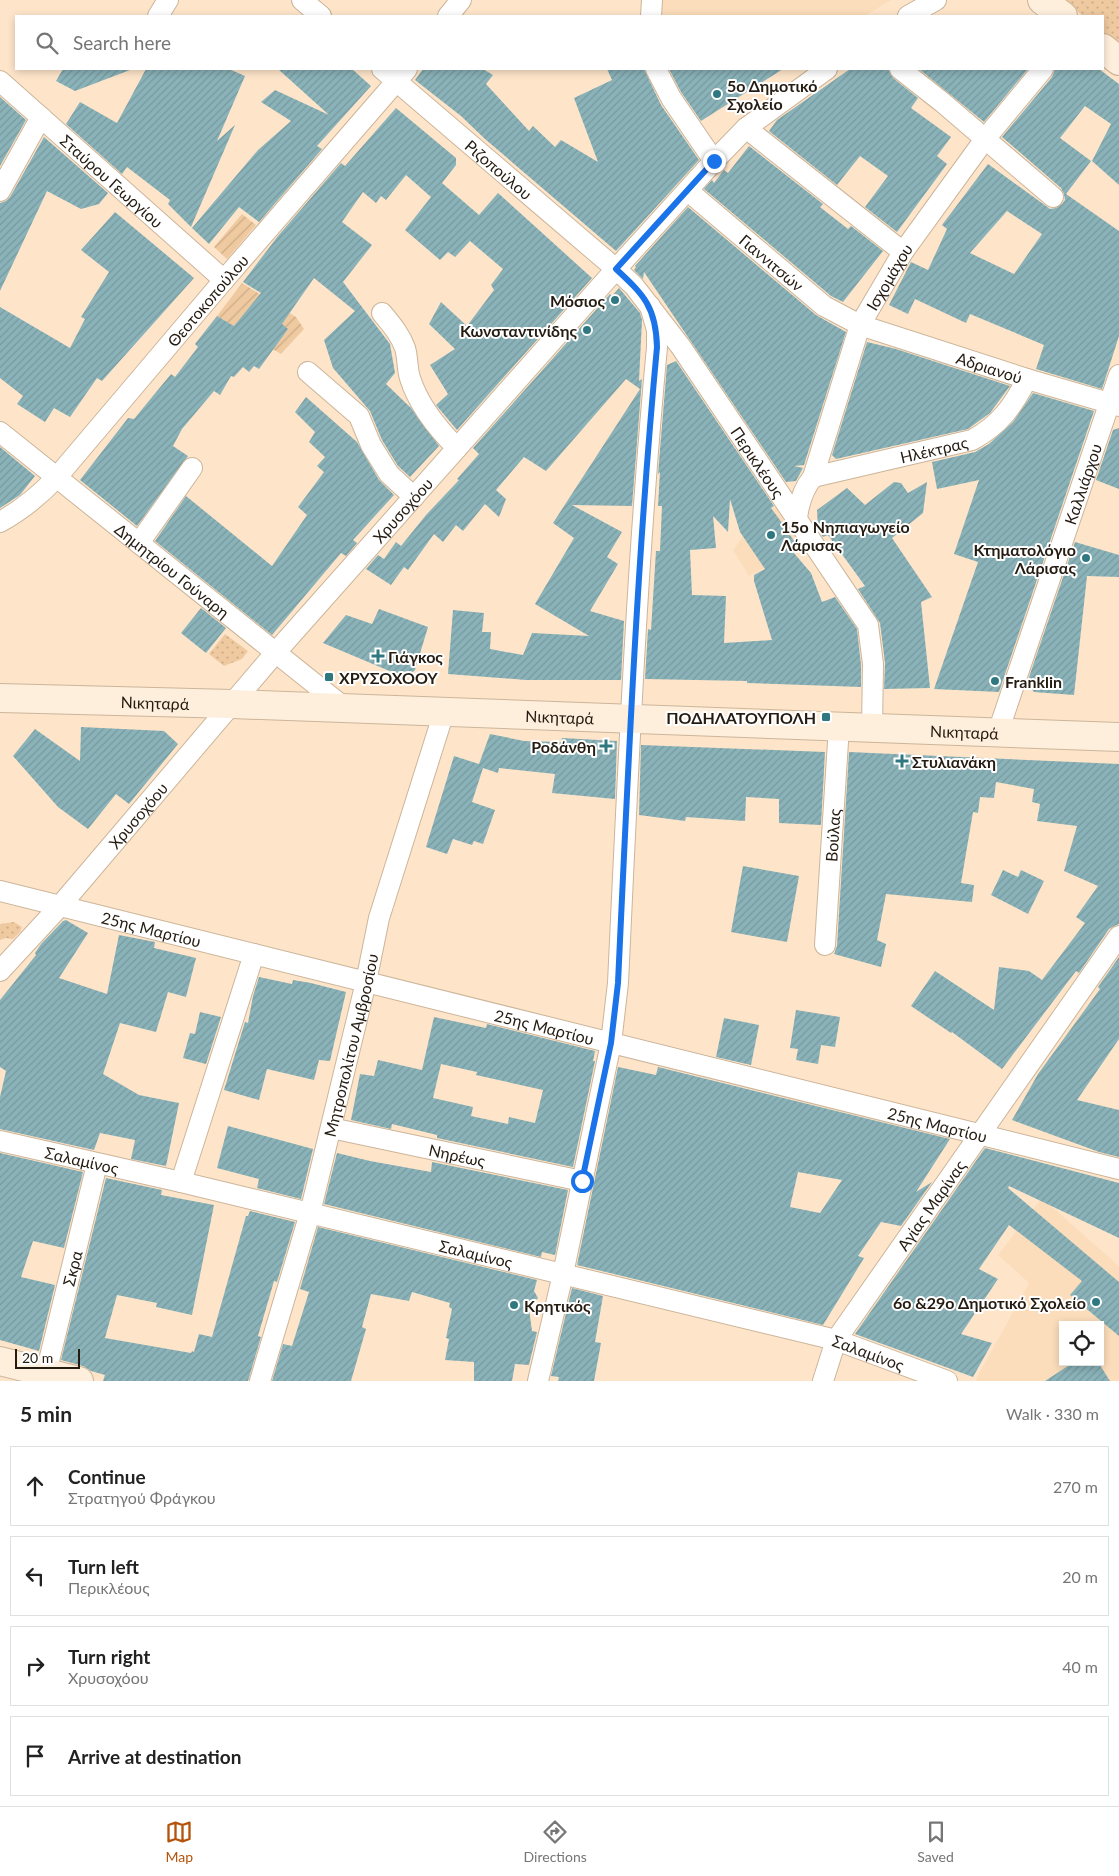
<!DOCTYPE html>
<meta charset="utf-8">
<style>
body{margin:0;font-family:Lato,sans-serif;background:#f6f6f6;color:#222}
.controls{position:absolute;right:15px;bottom:15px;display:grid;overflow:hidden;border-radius:0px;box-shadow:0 2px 8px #0003}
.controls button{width:45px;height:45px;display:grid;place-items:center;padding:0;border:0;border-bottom:1px solid #e0e0e0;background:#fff;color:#222;font:25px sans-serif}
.scale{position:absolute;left:15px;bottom:12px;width:65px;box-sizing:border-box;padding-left:5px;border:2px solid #241b11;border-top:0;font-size:14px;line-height:18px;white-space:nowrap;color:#241b11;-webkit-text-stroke:4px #fff;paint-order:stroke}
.stop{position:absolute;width:15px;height:15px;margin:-11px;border:4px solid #1a73e8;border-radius:50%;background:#fff}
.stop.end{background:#1a73e8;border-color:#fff;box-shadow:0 1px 5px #0008}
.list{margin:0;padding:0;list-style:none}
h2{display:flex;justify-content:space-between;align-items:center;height:65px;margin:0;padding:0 20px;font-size:21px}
h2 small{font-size:16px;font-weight:400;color:#767676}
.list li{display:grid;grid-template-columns:32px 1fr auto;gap:15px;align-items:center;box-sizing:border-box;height:80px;margin:0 10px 10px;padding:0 10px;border:1px solid #e0e0e0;border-radius:0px}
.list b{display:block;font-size:19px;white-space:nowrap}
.list p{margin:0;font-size:16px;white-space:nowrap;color:#767676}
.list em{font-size:16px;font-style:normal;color:#767676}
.icon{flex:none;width:28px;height:28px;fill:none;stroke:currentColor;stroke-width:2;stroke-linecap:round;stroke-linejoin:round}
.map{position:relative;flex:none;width:1119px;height:1381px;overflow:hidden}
.search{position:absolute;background:#fff;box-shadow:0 2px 8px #0003;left:15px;right:15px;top:15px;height:55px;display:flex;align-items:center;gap:12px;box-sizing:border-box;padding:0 18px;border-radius:0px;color:#767676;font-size:19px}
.sheet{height:425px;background:#fff}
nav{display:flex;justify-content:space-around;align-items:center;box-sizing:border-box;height:70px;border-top:1px solid #e0e0e0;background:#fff;font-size:14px;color:#767676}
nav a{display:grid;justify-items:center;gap:2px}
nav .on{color:#b45309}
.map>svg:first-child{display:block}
.built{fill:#fbddbb;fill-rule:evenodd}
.grass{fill:url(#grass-dots)}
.garden{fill:url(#garden-furrows)}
.building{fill:url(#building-hatch);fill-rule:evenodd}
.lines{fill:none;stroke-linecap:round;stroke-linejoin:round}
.street-casing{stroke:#ccb59a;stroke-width:22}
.secondary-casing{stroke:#ccb59a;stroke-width:30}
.street{stroke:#fff;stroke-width:20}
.secondary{stroke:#feeedc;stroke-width:28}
.route{stroke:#1a73e8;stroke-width:6}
.poi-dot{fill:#307881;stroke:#fff;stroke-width:2}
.labels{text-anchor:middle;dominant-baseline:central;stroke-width:4;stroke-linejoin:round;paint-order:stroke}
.poi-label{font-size:16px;font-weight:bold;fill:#241b11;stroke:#fff;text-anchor:start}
.street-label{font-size:16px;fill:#241b11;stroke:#fff}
</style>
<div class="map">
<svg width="1119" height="1381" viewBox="0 0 1119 1381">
<defs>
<pattern id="grass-dots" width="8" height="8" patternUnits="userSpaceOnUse" patternTransform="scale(1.25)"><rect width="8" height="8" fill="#efc99f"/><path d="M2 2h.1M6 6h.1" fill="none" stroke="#cdac88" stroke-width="1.8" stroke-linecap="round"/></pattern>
<pattern id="garden-furrows" width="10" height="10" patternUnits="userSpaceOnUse" patternTransform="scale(1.25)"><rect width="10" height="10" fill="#efc99f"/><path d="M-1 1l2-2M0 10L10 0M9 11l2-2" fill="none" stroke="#cdac88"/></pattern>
<pattern id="building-hatch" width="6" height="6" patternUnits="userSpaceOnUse" patternTransform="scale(1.25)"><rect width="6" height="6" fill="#8ab3b9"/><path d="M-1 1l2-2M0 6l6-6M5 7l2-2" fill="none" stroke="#77999e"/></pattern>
</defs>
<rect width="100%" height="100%" fill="#fee5ca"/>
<path class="built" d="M659,0H891L865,16H659Z
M777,505L805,547L749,576L733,550L754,522Z
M1042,1198L1119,1266V1381H977L976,1379L1029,1283L998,1255ZM1063,1325H1100V1362H1063Z"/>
<path class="grass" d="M1064,0H1119V48L1103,34V16H1083Z
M225,634L248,651L242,659L224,666L209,654Z
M14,922L22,927L20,932L13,939L6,938L0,940V924Z"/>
<path class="garden" d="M242,214L256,225L227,259L214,247Z
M242,283L296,317L304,329L281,354L217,316Z"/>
<path class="building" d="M63,69H130V70L75,91L56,81Z
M146,69H229L245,76L217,141L235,125L191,227L168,204L170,200L127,167L122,174L66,124L80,102L117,123Z
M278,69H352L371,86L317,146L322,149L259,222L239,207L209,244L192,228L258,150L291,121L261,102L275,90L329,115Z
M423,69H483L493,75L486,84L529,131L533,126L555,147L561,140L598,162L574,98L612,80L607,69H644L661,105L699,160L616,251L485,139L461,116L415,80Z
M669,69H783L701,121L681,92Z
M850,69H888L893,78L918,98L911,108L951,137L937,156L947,164L897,232L865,207L888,176L860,156L837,185L769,131L777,120Z
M919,69H1028L984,122Z
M1055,69H1099L1119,84V185L1092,161L1111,124L1085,106L1060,138L1091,161L1066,194L1119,231V336L1102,389L1036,369L1044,345L970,314L966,323L915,299L908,314L889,305L911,262L928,270L947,229L942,225L988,164L1046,206L1050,209L1056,208L1062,204L1065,200L1064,194L1061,188L1002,137L1052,77ZM1007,211L1042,234L1014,274L970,253Z
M0,97L26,120L0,166Z
M396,108L456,158V165L442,183L479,215L498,193L592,278L457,430L436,405L448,394L430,365L455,349L429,324L441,302L467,326L494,290L491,285L503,269L470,241L455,257L448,252L440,260L405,230L431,197L406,175L386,200L381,196L376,203L363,192L342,222L372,245L343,282L390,344L395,373L386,384L411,408L439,446L410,477L398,466L382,440L370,411L333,368L324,340L355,311L314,278L282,324L288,329L259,369L254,366L249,372L243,367L234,377L231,376L220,395L214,391L182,429L173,446L188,456L137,526L80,480L128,418L134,419L171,374L175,377L198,347L195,344L217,316L234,326L261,293L243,282L278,236L341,163L345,166Z
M44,137L108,193L99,204L81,209L47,191L0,291V203L6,201L10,197Z
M749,146L823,204L820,207L848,229L851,226L883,251L843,302L831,296L704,189L712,180L714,183L724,170L728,173Z
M688,207L816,315L846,332L804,465L794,466L803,468L796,481L786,482L644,272L643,279L634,270L636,267L635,266Z
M115,212L194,278L102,381L97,378L70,417L54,408L45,422L17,404L23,396L0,378V307L70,348L85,319L81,317L109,272L81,250Z
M619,288L640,313L642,320L639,381L642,379L632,506L572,505L622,532L607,557L618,564L590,611L624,621L621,680H526L448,674L453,610L484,613L482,632H491L490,649L523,655L532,633L589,636L535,604L574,538L553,523L640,389L626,379L546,471L524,457L496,490L506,499L499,517L485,504L463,531L456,525L443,542L434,534L408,570L404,567L391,585L366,569L378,555L384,559L396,542L401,546L426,515L459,480L457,479L479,454L473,448L610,294L612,296Z
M867,342L896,349L1010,386L990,413L968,429L836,459L832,455Z
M676,361L774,506L771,508L785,527L782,536L787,531L800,549L793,552L811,573L822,602L835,597L857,629L861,665V687L747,683V681L645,679L648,629L651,630L656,551H660L662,506H658L660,472L658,474L667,365ZM730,499L740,532L765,569L754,575V581L772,640L724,643L726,596L692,595L690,550L716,548L713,516L728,532Z
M1033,393L1094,411L999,692L934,689L978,562L954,554L979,480L937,489L932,462L975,452L989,444L1013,422Z
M306,397L357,442L379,480L394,495L353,540L357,543L346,556L341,553L272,635L155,541L186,496L272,566L307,515L298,507L324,472L317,466L325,457L309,442L315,432L295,412Z
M1119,428V489L1096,480L1113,430Z
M0,447L35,476L20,495L0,508Z
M894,482L901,483L908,493L927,482L923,513L892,538L932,597L921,602L930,688L884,689L885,663L880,623L858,589L865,586L828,535L823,537L818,529L817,510L847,488L865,505Z
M1075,542L1119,555V577L1087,576L1074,695L1034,692L1027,683Z
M201,608L226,628L206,653L181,633Z
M379,609L428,627L415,670L411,674L399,675L323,643L346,615L372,624Z
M81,727L164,731L178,744L129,804L116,794L88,829L58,807L13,756L35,729L80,761Z
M490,734L524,741L561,742L562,738L617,741L615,799L552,793L555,774L499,768L498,773L483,768L472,802L495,810L483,844L474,841L472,845L453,839L447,854L426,847L454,756L479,764Z
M641,745L825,752L821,825L779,823V799L746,797L745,821L686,817L685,821L639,815Z
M849,752L1119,764V924L1114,926L1109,929L1079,973L1076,971L1002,1069L952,1032L951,1033L911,1006L935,971L994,1010L999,967L1029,971L1042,980L1085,923L1076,917L1098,886L1064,871L1077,826L1037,821L1040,804L1032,802L1034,789L996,782L994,798L980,797L978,813L973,812L961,883L974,885L972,902L886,894L877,940L886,944L881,967L834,954L837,946Z
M743,866L799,876L787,942L731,932Z
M1003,870L1018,877L1021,870L1044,881L1028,914L991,895Z
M66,920L88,933L59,978L107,994L119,935L155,942L154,948L196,958L186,997L168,992L156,1032L120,1023L103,1074L139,1095L179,1103L166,1166L131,1159L135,1140L100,1133L94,1150L0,1129V1097L6,1071L0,1067V1000L36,955L35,953L41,944L63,921Z
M1119,957V1039L1077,1100L1119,1110V1157L1099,1152L1012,1120L1038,1074L1100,989L1098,987Z
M259,977L292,984L293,980L311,983L346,992L330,1061L319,1060L314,1080L267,1069L259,1100L224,1090L245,1022L248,1023L253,996Z
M796,1010L840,1017L835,1047L821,1045L818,1064L796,1060L798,1049L790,1048Z
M200,1012L221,1017L206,1064L183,1058L190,1033L195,1034Z
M434,1017L486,1028L487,1024L595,1051L593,1061H595L573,1167L437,1138V1135L392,1124L391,1129L351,1120L360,1074L374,1076L378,1060L422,1070ZM441,1064L477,1072L476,1075L543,1090L535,1123L509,1117L508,1124L471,1116L473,1107L433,1098Z
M724,1018L759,1025L751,1065L716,1057Z
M618,1067L656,1075L658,1067L950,1139L916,1192L932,1182L901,1226L881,1222L858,1256L864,1258L823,1325L577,1265ZM798,1172L842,1180L820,1213L790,1207Z
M228,1126L313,1149L301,1199L257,1188L259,1179L217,1168Z
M985,1148L1119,1183V1238L1009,1186L1008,1188L1119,1282V1336L1070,1295L1082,1281L1009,1225L979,1269L998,1279L961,1334L992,1343L973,1377L855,1334Z
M0,1153L83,1172L64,1248L33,1241L21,1277L55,1285L39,1351L0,1340Z
M337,1153L370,1161L431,1172L432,1162L568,1190L555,1255L542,1252L541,1257L324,1204Z
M106,1178L162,1190L161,1195L214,1205L192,1315L156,1307L157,1303L117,1295L105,1338L191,1353L192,1351L194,1352L199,1334L212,1337L246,1216H248L250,1211L295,1222L277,1282L274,1281L258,1336L261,1337L248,1381H103L105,1375L91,1371L83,1366L61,1360Z
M318,1227L537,1280L534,1291L538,1298L529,1309L532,1331L537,1332L529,1365L515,1364L512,1381H474V1362L445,1360L449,1339L446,1338L452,1309L449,1307L450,1303L412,1292L409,1301L371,1294L362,1327L366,1329L351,1381H272L283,1344L292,1346L309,1292L300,1289Z
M572,1288L603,1296L595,1342L601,1343L594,1381H558L559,1377L551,1376Z
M1074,1362H1098L1110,1381H1045Z"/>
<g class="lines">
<g class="street-casing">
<g id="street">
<path d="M302,0L321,16"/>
<path d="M158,16L168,0"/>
<path d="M448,16L461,0"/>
<path d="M651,16L652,0"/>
<path d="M908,16L936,0"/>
<path id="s1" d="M382,69L616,269L634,286L681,347L868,625L873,664L872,728"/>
<path d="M656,69L671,98L714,161"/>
<path d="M900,69L942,102L1053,197"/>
<path id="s2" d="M0,81L224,280"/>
<path d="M746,128L903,252"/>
<path d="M0,191L41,117"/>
<path id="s3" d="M688,191L824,306L860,325L1027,379L1119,406"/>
<path d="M382,313C391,324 400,334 405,348C408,358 407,369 410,378C418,404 438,429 457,448"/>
<path d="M308,372L359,416L371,445L389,474L414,497"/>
<path id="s4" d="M0,432L345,708"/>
<path id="s5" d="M813,477L972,440C1000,425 1013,406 1027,379"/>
<path id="s6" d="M797,518C799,502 803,489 813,477L860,325L903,252L985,139L1043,69"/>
<path id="s7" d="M0,522C22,510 39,496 57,477L224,280L407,69"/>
<path d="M139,543L192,468"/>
<path id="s8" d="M998,732L1119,375"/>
<path id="s9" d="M0,891L1119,1169"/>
<path id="s10" d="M825,945L839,726"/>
<path id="s11" d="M0,971L60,906L276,652L616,269L714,161L746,128L827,69"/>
<path id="s12" d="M331,1128L582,1181"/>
<path id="s13" d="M0,1141L181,1182L836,1340L947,1381"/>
<path d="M181,1182L254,954"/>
<path id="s14" d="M46,1373L97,1164"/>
<path id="s15" d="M260,1381L310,1213L366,982L379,918L444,712"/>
<path d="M538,1381L563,1274L611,1043L618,983C628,771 637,559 657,347V330L650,306"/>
<path id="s16" d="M823,1381L836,1340L1119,936"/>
</g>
</g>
<g class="secondary-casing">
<g id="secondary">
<path d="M1042,0L1063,16"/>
<path d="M1103,48L1119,61"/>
<path id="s17" d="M0,698L232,704L1119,737"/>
<path d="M0,1361L79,1381"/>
</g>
</g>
<use href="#street" class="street"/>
<use href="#secondary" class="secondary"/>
</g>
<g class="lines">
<path class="route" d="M582,1181L611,1043L618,983C628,771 637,559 657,347C656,307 644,295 616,269L714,161"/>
</g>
<g class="poi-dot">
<circle cx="717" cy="94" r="5"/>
<circle cx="615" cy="300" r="5"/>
<circle cx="587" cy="330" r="5"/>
<circle cx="771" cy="535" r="5"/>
<circle cx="1086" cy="558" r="5"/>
<path d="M375.5 648.5h5v5h5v5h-5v5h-5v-5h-5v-5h5z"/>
<rect x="324" y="672" width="10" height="10" rx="2.5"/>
<circle cx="995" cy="681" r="5"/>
<rect x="821" y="712" width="10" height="10" rx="2.5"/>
<path d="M603.5 738.5h5v5h5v5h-5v5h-5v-5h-5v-5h5z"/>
<path d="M899.5 753.5h5v5h5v5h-5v5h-5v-5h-5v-5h5z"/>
<circle cx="1096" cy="1302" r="5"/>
<circle cx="514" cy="1305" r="5"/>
</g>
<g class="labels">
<g class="poi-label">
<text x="727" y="85">5ο Δημοτικό<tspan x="727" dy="18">Σχολείο</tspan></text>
<text x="605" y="300" text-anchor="end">Μόσιος</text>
<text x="577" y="330" text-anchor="end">Κωνσταντινίδης</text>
<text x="781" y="526">15ο Νηπιαγωγείο<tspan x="781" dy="18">Λάρισας</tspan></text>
<text x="1076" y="549" text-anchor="end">Κτηματολόγιο<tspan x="1076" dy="18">Λάρισας</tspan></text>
<text x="388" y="656">Γιάγκος</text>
<text x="339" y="677">ΧΡΥΣΟΧΟΟΥ</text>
<text x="1005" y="681">Franklin</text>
<text x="816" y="717" text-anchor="end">ΠΟΔΗΛΑΤΟΥΠΟΛΗ</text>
<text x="596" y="746" text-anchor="end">Ροδάνθη</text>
<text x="912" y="761">Στυλιανάκη</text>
<text x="1086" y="1302" text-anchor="end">6ο &amp;29ο Δημοτικό Σχολείο</text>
<text x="524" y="1305">Κρητικός</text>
</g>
<g class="street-label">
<text stroke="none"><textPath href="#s1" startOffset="154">Ριζοπούλου</textPath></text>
<text stroke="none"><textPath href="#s2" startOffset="150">Σταύρου Γεωργίου</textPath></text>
<text stroke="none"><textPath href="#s3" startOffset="110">Γιαννιτσών</textPath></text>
<text stroke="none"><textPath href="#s6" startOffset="260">Ισχομάχου</textPath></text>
<text stroke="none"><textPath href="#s7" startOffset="305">Θεοτοκοπούλου</textPath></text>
<text stroke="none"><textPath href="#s3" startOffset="355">Αδριανού</textPath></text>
<text stroke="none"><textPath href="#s5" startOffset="124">Ηλέκτρας</textPath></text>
<text stroke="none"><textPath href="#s1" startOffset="548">Περικλέους</textPath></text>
<text stroke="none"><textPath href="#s8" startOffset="262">Καλλιάρχου</textPath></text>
<text stroke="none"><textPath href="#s11" startOffset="612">Χρυσοχόου</textPath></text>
<text stroke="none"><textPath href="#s4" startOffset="221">Δημητρίου Γούναρη</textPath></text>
<text stroke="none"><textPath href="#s17" startOffset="155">Νικηταρά</textPath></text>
<text stroke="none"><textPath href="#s17" startOffset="560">Νικηταρά</textPath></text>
<text stroke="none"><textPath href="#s17" startOffset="965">Νικηταρά</textPath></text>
<text stroke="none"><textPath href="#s11" startOffset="208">Χρυσοχόου</textPath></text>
<text stroke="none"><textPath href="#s10" startOffset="110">Βούλας</textPath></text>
<text stroke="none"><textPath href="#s9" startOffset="156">25ης Μαρτίου</textPath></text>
<text stroke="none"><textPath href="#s9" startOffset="561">25ης Μαρτίου</textPath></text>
<text stroke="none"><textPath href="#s15" startOffset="348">Μητροπολίτου Αμβροσίου</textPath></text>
<text stroke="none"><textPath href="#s9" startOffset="966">25ης Μαρτίου</textPath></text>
<text stroke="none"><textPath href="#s12" startOffset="129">Νηρέως</textPath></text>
<text stroke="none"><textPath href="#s13" startOffset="84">Σαλαμίνος</textPath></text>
<text stroke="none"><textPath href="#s16" startOffset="208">Αγίας Μαρίνας</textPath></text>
<text stroke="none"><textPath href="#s13" startOffset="489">Σαλαμίνος</textPath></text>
<text stroke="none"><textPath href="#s14" startOffset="108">Σκρα</textPath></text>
<text stroke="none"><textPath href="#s13" startOffset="894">Σαλαμίνος</textPath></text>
</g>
</g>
</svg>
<div class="controls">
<button><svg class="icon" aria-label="locate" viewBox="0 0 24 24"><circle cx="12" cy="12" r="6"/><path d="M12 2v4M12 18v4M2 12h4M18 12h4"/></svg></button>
</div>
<div class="scale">20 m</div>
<div class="stop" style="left:582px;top:1181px"></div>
<div class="stop end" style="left:714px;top:161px"></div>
<div class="search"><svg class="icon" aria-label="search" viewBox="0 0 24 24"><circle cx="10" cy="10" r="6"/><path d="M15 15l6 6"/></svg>Search here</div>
</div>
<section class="sheet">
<h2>5 min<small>Walk · 330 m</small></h2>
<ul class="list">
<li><svg class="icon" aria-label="ahead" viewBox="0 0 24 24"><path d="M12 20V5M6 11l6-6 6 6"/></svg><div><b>Continue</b><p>Στρατηγού Φράγκου</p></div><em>270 m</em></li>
<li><svg class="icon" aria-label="left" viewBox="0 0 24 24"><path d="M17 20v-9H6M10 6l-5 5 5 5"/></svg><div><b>Turn left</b><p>Περικλέους</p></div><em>20 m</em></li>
<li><svg class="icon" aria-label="right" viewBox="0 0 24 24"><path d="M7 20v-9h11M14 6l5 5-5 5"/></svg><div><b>Turn right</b><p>Χρυσοχόου</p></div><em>40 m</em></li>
<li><svg class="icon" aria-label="arrive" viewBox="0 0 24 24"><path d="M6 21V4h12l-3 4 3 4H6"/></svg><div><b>Arrive at destination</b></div></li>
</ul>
</section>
<nav>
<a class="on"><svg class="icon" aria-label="map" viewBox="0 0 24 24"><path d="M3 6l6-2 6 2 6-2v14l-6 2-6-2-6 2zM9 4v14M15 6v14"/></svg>Map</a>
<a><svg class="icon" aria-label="directions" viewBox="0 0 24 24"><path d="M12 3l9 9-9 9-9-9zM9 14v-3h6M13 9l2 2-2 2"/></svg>Directions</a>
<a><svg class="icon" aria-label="saved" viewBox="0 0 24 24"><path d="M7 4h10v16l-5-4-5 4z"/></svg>Saved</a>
</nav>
